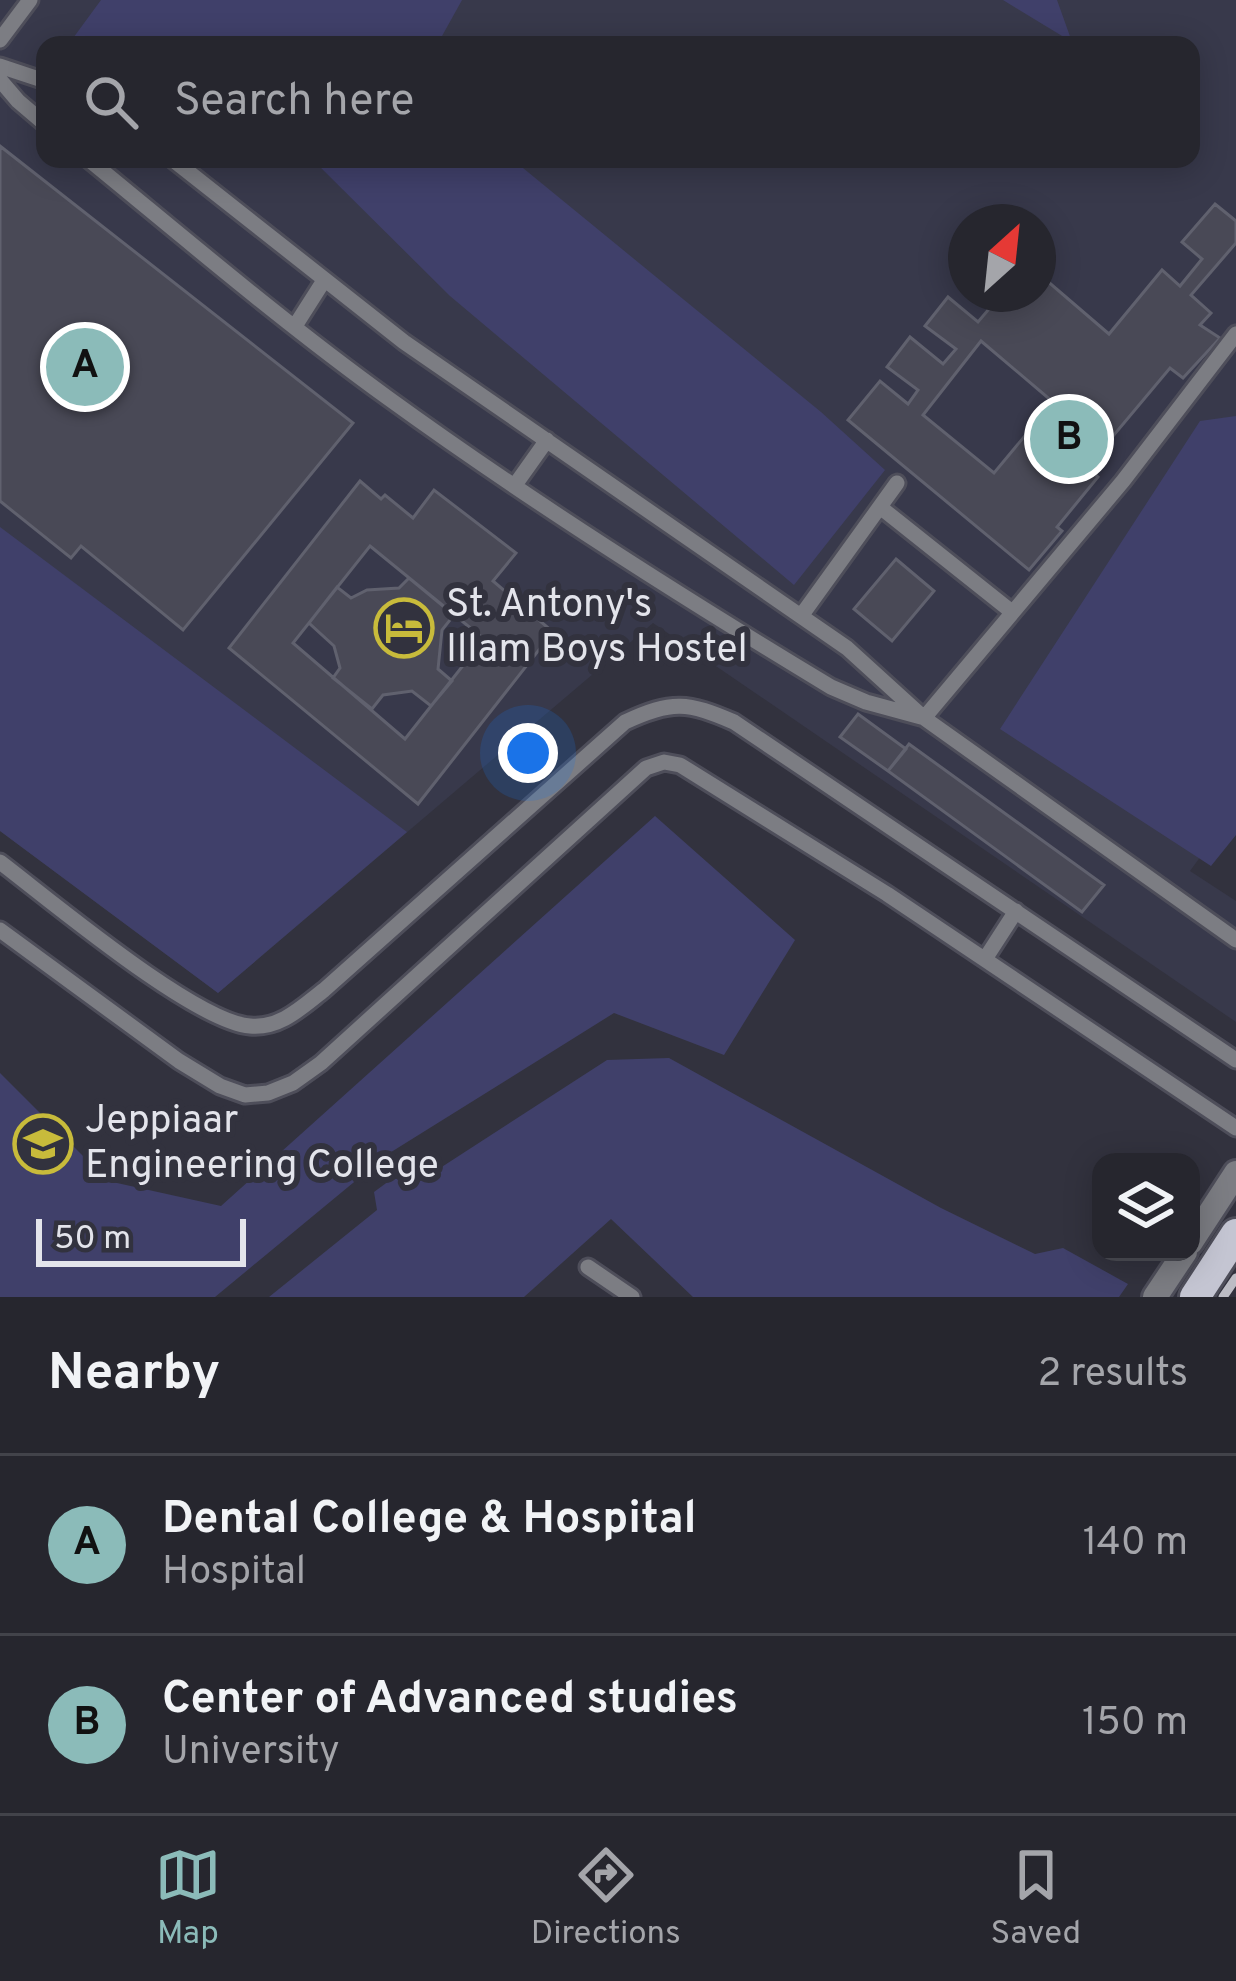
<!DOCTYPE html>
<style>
body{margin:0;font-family:Overpass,sans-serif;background:#32323a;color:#f1f3f6}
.controls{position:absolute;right:36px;bottom:36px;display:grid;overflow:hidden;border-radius:24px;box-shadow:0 6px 30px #0003}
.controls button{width:108px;height:108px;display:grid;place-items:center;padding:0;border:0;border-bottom:3px solid #42434a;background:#26262e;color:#f1f3f6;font:60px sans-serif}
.compass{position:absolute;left:948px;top:204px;width:108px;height:108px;border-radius:50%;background:#26262e;box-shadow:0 6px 30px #0003;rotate:27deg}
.scale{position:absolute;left:36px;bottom:30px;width:210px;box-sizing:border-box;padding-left:12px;border:6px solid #e3e4eb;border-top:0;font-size:33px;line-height:42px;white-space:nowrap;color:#e3e4eb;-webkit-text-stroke:9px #32323e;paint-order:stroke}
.you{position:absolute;left:528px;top:753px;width:42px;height:42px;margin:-30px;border:9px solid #fff;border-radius:50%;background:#1a73e8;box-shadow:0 0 0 18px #1a73e833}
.badge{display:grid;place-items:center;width:78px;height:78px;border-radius:50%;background:#8bbbb9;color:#111;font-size:39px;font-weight:700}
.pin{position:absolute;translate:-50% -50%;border:6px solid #fff;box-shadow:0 3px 12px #0006}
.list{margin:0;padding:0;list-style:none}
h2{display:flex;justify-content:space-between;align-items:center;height:156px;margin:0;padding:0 48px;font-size:51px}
h2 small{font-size:39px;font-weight:400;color:#a4a5aa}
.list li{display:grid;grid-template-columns:78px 1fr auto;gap:36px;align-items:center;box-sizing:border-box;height:180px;padding:0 48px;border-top:3px solid #42434a}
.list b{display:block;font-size:45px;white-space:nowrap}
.list p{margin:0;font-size:39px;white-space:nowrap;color:#a4a5aa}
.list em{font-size:39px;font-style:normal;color:#a4a5aa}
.icon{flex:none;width:66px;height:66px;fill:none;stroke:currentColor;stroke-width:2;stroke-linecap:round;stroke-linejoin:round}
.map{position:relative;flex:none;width:1236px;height:1297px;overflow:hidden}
.search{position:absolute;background:#26262e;box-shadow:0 6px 30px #0003;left:36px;right:36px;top:36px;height:132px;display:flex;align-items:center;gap:30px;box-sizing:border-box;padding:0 42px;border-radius:24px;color:#a4a5aa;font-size:45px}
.sheet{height:516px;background:#26262e}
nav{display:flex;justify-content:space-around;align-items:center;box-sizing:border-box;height:168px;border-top:3px solid #42434a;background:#26262e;font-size:33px;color:#a4a5aa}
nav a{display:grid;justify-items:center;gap:6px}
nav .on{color:#8bbbb9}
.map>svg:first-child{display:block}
.built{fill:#38394b;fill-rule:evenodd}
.green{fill:#40406a}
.building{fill:#494956;stroke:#60616e;stroke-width:3;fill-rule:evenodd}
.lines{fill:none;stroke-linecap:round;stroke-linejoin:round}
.service-casing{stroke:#4e4e5a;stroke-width:21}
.tertiary-casing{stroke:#4e4e5a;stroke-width:30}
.primary-casing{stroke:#4e4e5a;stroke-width:36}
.service{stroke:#7c7d83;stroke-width:15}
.tertiary{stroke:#7c7d83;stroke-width:24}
.primary{stroke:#c4c5d2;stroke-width:30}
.rail{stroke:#bcbcc4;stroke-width:9}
.labels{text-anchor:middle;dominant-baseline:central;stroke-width:12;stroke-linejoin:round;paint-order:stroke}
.poi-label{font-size:39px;fill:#e3e4eb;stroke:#32323e;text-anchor:start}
</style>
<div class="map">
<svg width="1236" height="1297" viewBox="0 0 1236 1297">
<rect width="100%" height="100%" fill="#32323e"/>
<path class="built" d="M0,0H1236V808L1190,871L1236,901V1022L653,623L218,993L0,831ZM45,45H1191V159H45ZM966,222H1038V294H966Z"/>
<path class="green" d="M101,0H462L437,45H68Z
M1003,0H1057L1072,42Z
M312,159H512L821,412L885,470L794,585L450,296Z
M1236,416V835L1211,866L1000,729L1200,421Z
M0,527L407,832L218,993L0,831Z
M655,816L795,940L724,1055L614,1013L388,1154L215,1297H0V1073L108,1181L221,1206Z
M669,1058L941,1208L1035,1254L1063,1248L1128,1284L1119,1297H693L611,1219L524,1297H269L377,1210L374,1192L393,1178L417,1183L607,1060Z"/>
<path class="building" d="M0,146L353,423L183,630L81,546L71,558L0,501Z
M1215,204L1236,221V243L1191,295L1211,313L1200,325L1220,338L1183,378L1170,368L1087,467L1098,477L1057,527L1062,531L1029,570L848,420L880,381L908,404L918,390L887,367L910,337L943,364L956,349L925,326L948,297L978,322L989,309L971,294H1038V273L1109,334L1162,270L1180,286L1202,259L1182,242ZM981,341L1053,402L994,473L923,415Z
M360,481L381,499L385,495L413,518L434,490L516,553L493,581L553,632L418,804L229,648ZM370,546L484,639L405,739L293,643Z
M896,559L934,591L892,641L854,609Z
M409,578L454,615L442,630L438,669L452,681L431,706L412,691L383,695L372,709L333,678L340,668L334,646L309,623L337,587L351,598L367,590L399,588Z
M858,714L906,749L888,771L840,737Z
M909,744L1104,885L1082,912L888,771Z"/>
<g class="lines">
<g class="service-casing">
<path id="service" d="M0,40L30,0
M0,66L45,81
M0,80L18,101L45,124
M88,159C187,240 284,323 388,398C530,501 680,596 831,687L866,702L921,717
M172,159L404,342L847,648L924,718L1236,940
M295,326L323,282
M515,485L547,440
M880,507L1012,612
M801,616L897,483
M924,718L1123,481L1236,334
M0,862C50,900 195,1022 250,1026C280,1029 302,1007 324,990L625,722C672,700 688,702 734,722L1236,1060
M0,930L179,1061L220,1086L245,1095L268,1093L293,1083L321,1063L646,768L664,762L680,765L887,894L1236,1128
M985,959L1016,911
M588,1267L632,1297"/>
</g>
<g class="tertiary-casing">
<path id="tertiary" d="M1191,1242L1236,1173
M1155,1297L1185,1252"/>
</g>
<g class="primary-casing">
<path id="primary" d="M1195,1297L1236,1234"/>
</g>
<use href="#service" class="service"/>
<use href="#tertiary" class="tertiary"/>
<use href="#primary" class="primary"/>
<path class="rail" d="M1223,1297L1236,1278"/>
</g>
<defs>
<g id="hotel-ring" transform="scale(3)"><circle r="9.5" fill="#32323e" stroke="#c8bb3b" stroke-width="1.5"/><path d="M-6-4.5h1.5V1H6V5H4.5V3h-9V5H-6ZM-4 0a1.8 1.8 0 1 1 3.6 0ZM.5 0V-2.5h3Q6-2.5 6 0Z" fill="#c8bb3b"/></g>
<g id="university-ring" transform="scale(3)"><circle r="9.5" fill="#32323e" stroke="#c8bb3b" stroke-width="1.5"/><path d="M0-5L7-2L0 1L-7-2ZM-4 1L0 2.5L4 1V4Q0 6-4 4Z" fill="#c8bb3b"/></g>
</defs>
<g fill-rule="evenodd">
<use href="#hotel-ring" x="404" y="628"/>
<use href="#university-ring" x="43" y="1144"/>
</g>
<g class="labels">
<g class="poi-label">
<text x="446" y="606">St. Antony's<tspan x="446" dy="45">Illam Boys Hostel</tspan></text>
<text x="85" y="1122">Jeppiaar<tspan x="85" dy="45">Engineering College</tspan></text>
</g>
</g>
</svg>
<div class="controls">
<button><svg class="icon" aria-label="layers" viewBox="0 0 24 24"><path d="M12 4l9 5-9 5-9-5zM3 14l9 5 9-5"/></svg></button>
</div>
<svg class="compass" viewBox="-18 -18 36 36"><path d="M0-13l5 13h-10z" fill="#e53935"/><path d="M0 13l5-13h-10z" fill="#a4a5aa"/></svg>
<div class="scale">50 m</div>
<div class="you"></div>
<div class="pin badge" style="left:85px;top:367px">A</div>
<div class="pin badge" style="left:1069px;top:439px">B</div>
<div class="search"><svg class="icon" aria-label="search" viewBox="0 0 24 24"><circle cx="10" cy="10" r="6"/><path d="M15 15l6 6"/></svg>Search here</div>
</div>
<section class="sheet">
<h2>Nearby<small>2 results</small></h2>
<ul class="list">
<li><span class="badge">A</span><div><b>Dental College &amp; Hospital</b><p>Hospital</p></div><em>140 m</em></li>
<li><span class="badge">B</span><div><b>Center of Advanced studies</b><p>University</p></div><em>150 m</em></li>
</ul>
</section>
<nav>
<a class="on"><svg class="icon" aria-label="map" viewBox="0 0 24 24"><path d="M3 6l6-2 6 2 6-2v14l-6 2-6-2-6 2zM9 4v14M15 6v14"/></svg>Map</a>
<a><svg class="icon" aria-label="directions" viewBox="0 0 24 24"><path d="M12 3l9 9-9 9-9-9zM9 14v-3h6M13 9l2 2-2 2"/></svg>Directions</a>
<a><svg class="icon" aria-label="saved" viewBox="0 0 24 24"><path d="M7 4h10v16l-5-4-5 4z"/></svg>Saved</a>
</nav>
